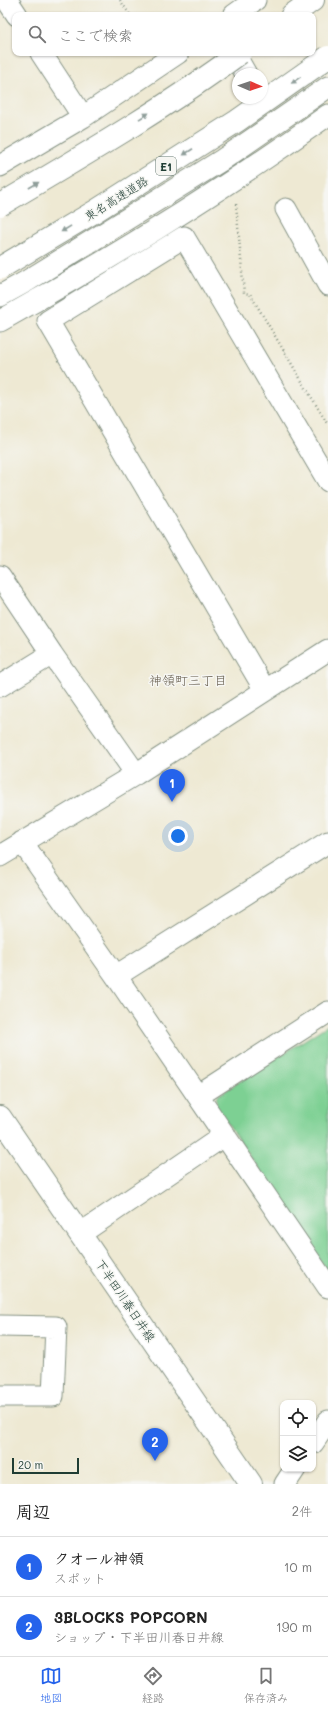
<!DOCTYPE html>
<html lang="ja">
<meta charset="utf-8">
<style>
body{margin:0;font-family:Mali,"Klee One",sans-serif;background:#f6f6f6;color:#222}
.controls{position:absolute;right:12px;bottom:12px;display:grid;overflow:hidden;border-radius:8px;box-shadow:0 1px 3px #0004}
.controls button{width:36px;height:36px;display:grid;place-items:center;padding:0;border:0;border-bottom:1px solid #e0e0e0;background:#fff;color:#222;font:20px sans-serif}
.compass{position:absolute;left:232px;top:68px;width:36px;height:36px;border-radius:50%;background:#fff;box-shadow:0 1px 3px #0004;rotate:92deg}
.scale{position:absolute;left:12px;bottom:10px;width:67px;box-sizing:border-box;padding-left:4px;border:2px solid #1f3d34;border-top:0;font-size:11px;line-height:14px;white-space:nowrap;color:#1f3d34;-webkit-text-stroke:3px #f6f6f2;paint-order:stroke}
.you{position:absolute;left:178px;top:836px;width:14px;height:14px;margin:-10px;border:3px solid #fff;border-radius:50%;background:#1a73e8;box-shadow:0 0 0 6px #1a73e833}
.badge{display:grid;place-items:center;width:26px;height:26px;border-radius:50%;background:#2563eb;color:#fff;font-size:13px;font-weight:700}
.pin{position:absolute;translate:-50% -33px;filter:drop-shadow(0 1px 2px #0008)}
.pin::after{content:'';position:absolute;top:21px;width:14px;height:12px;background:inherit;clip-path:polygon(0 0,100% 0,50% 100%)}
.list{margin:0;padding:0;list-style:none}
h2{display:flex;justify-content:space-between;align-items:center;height:52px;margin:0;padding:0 16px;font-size:17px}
h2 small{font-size:13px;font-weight:400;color:#767676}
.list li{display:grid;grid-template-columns:26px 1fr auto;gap:12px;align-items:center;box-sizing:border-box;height:60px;padding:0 16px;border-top:1px solid #e0e0e0}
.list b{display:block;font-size:15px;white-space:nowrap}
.list p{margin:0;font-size:13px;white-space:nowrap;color:#767676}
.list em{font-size:13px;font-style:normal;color:#767676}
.icon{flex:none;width:22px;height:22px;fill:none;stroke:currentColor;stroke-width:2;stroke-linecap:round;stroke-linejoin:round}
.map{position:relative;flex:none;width:328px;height:1484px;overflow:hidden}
.search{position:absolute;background:#fff;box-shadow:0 1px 3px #0004;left:12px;right:12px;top:12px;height:44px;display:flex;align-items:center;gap:10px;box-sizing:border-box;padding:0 14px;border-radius:8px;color:#767676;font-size:15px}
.sheet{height:172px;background:#fff}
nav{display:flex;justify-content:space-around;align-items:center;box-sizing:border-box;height:56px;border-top:1px solid #e0e0e0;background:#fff;font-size:11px;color:#767676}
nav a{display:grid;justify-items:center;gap:2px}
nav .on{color:#2563eb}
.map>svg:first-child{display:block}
.green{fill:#7dd093;stroke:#4e8664}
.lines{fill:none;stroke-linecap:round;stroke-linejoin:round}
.minor-casing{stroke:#869384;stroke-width:23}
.major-casing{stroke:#869384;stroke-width:24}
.highway-casing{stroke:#869384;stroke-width:24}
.path{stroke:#869384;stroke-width:2.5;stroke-dasharray:1 3;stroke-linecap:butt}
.minor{stroke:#fff;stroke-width:21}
.major{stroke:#fff;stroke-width:22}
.highway{stroke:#fff;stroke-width:22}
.highway-bridge-casing{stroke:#869384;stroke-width:24;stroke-linecap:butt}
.highway-bridge{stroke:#fff;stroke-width:22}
.oneway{fill:#8f9e9a}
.labels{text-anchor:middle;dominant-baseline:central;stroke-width:3;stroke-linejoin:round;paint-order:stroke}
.shield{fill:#f6f6f2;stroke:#60746d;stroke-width:1}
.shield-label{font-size:11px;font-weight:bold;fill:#1f3d34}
.street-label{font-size:12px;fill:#1f3d34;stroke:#f6f6f2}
.neighbourhood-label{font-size:13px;fill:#696152;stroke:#f6f6f2}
</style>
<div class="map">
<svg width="328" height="1484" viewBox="0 0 328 1484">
<rect width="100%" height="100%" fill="#f6f6f2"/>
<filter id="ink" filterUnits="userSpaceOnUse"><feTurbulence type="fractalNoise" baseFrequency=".025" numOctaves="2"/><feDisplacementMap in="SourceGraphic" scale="8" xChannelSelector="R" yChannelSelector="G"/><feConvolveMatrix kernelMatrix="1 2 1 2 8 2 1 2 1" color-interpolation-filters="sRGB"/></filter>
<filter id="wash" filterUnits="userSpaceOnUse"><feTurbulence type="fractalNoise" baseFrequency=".012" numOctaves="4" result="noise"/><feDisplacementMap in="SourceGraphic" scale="16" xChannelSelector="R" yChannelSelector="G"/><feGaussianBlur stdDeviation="0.9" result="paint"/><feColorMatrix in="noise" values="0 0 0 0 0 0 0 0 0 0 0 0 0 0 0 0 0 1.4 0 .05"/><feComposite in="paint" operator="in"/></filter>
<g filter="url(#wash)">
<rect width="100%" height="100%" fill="#eee9d3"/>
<path class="green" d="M328,1025V1272L216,1106L217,1096Z"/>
</g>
<g filter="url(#ink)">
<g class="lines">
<g class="minor-casing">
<path id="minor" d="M7,0L17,15
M234,15L255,0
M41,53L83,117
M234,53L246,74
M0,166L83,117L178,53
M286,209L328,285
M0,296L27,281L222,160L328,87
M0,321C113,258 223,190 328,115
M0,576L52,654L136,774
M0,686L52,654
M265,690L48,321L184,237L328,481
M22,842L116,976L328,1287
M0,856L136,774L328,650
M116,976L328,842
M198,1096L328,1012
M80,1234L225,1135
M0,1326L56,1327L53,1396H0
M313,1443L328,1421
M285,1484L295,1469"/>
</g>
<g class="major-casing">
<path id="major" d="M0,1117L251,1484"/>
</g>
<g class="highway-casing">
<path id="highway" d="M292,15L313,0"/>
</g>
<path class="path" d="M120,0L130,15
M236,204L244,293L250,294L328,425"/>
<use href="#minor" class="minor"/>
<use href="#major" class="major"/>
<use href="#highway" class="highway"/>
<g class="highway-bridge-casing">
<path id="highway-bridge" d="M0,205C81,157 164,109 240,53
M0,268L94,212L237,121L328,57"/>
</g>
<use href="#highway-bridge" class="highway-bridge"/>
</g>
<defs><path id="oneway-solid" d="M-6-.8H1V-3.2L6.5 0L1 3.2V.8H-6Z"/></defs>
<g class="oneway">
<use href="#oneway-solid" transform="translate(296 80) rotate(145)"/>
<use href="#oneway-solid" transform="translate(144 116) rotate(-32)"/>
<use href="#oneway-solid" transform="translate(188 152) rotate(147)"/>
<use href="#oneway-solid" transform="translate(34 185) rotate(-30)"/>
<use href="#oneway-solid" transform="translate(66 229) rotate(149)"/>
</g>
</g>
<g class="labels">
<rect class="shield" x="156" y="157" width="20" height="18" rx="3"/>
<g class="shield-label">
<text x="166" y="166">E1</text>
</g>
<g class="street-label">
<text transform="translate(116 198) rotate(-32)">東名高速道路</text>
<text transform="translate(126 1300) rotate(56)">下半田川春日井線</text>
</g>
<g class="neighbourhood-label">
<text x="188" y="679">神領町三丁目</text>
</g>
</g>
</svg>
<div class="controls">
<button><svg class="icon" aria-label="locate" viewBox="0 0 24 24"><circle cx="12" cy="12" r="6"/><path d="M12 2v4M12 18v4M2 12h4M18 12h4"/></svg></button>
<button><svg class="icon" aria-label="layers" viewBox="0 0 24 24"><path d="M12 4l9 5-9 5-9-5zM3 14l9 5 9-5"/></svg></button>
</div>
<svg class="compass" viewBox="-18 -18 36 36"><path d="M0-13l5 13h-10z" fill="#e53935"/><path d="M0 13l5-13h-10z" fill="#767676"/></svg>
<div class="scale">20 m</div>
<div class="you"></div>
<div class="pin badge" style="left:172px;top:802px">1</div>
<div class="pin badge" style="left:155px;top:1461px">2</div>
<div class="search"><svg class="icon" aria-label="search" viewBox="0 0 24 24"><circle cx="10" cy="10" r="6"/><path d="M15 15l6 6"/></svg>ここで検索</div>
</div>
<section class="sheet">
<h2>周辺<small>2件</small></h2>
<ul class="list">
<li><span class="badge">1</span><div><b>クオール神領</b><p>スポット</p></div><em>10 m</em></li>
<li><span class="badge">2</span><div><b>3BLOCKS POPCORN</b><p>ショップ · 下半田川春日井線</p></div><em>190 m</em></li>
</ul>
</section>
<nav>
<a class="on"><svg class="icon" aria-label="map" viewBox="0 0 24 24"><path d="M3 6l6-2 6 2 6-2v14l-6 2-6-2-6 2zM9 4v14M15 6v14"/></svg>地図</a>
<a><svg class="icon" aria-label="directions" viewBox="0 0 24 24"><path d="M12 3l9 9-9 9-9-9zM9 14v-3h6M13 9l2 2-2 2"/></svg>経路</a>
<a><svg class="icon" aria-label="saved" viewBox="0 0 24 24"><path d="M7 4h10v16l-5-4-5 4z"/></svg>保存済み</a>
</nav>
